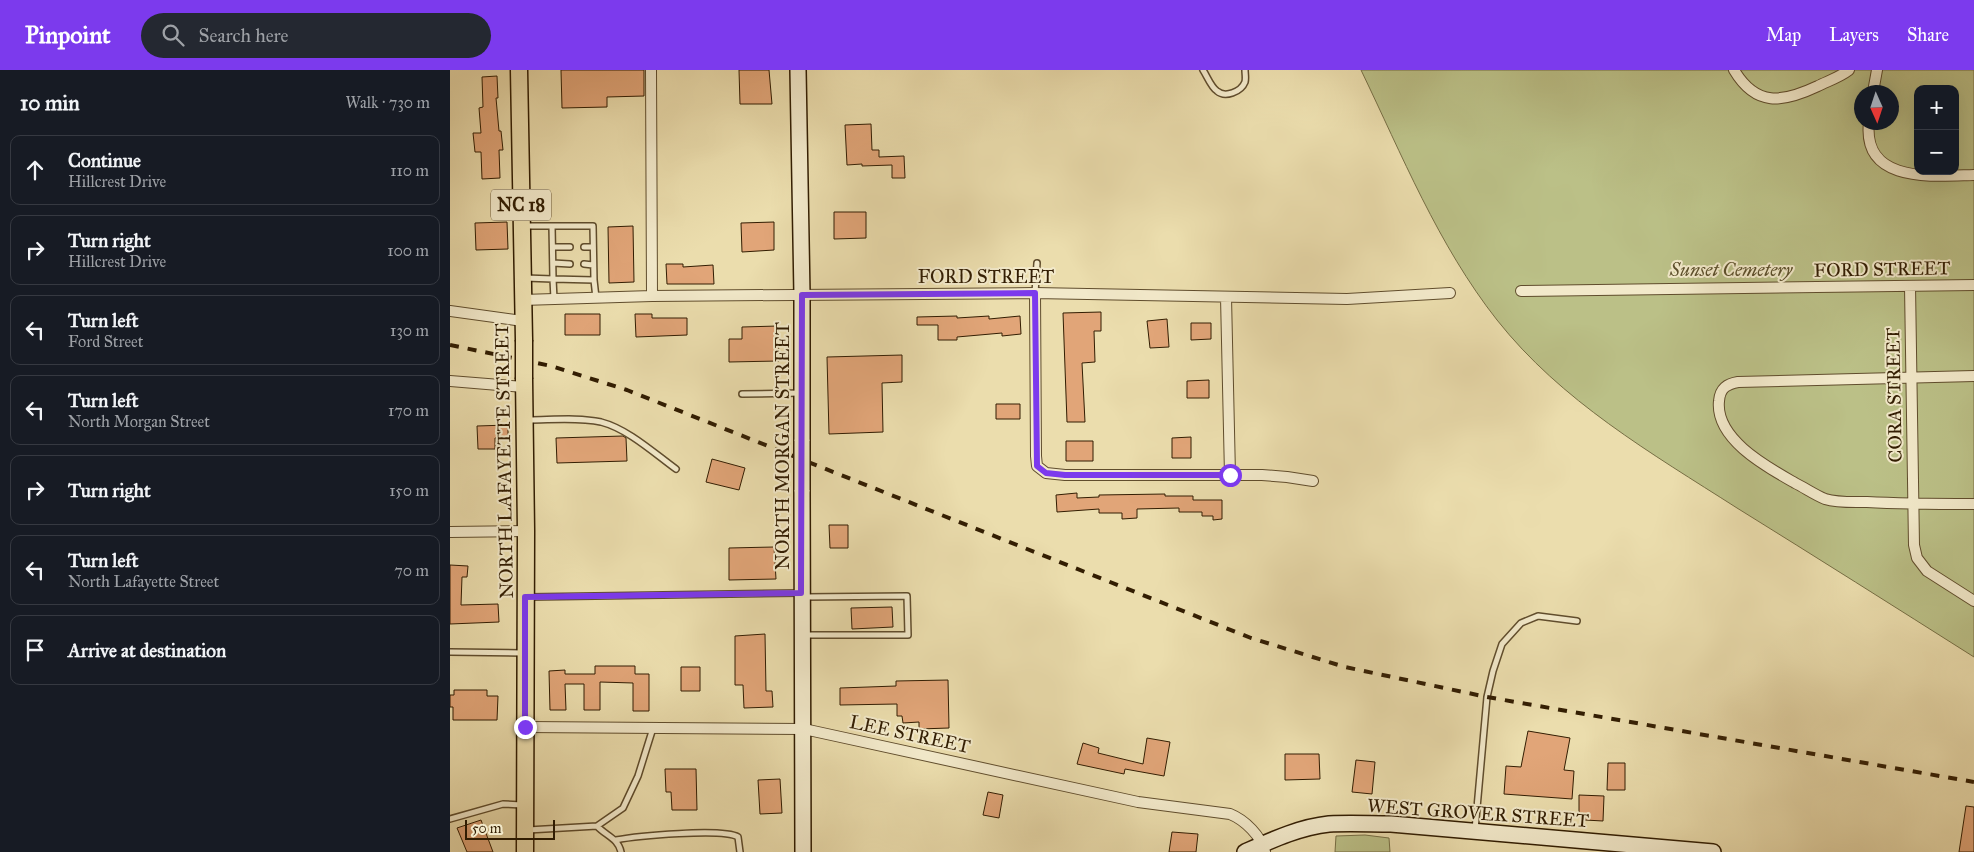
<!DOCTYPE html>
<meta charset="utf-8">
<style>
body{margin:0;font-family:"IM FELL Great Primer",serif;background:#242831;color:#f1f3f6}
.controls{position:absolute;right:15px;top:15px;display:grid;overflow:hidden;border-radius:10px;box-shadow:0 5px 20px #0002}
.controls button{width:45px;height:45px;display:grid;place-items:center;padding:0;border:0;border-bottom:1px solid #363941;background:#171b24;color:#f1f3f6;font:25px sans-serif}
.compass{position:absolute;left:1404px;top:15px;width:45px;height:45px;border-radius:50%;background:#171b24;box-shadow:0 5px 20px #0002;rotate:177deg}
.scale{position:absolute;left:15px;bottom:12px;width:90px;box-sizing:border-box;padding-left:5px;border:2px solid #321d02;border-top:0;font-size:14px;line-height:18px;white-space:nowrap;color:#321d02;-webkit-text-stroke:4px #f2e9ca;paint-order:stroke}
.stop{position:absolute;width:15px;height:15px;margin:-11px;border:4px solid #7c3aed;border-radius:50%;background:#fff}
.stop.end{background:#7c3aed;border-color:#fff;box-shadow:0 1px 5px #0008}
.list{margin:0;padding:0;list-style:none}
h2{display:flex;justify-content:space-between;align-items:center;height:65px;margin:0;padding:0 20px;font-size:21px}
h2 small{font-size:16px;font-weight:400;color:#9ea1a6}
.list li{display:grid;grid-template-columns:32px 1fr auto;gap:15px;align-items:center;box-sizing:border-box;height:70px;margin:0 10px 10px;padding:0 10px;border:1px solid #363941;border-radius:10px}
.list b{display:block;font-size:19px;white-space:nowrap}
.list p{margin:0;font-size:16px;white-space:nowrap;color:#9ea1a6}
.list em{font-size:16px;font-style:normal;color:#9ea1a6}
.icon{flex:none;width:28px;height:28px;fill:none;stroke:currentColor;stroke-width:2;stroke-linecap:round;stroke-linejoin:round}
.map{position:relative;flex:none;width:1524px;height:782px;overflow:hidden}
header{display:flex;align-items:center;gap:30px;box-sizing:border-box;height:70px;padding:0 25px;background:#7c3aed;color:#fff}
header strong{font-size:24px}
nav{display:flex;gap:28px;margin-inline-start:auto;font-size:18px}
.search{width:350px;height:45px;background:#242831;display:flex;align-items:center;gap:12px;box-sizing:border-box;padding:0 18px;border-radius:28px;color:#9ea1a6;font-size:19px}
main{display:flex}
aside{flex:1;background:#171b24}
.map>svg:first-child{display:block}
.green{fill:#bbc087;stroke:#766e44;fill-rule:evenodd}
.building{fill:#e1a578;stroke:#321d02}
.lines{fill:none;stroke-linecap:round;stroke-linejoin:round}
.lane-casing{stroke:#604d2d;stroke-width:8}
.street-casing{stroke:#604d2d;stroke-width:12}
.secondary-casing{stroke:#321d02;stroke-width:18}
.primary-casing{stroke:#321d02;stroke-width:19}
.lane{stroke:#f2e9ca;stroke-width:5}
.street{stroke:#f2e9ca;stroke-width:10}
.secondary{stroke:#f2e9ca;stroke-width:15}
.primary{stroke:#ebddad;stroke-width:16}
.rail{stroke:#321d02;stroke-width:4;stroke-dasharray:9 9;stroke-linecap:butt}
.secondary-bridge-casing{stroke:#321d02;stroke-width:18;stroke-linecap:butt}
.primary-bridge-casing{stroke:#321d02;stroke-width:19;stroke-linecap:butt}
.secondary-bridge{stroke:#f2e9ca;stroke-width:15}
.primary-bridge{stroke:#ebddad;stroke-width:16}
.route{stroke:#7c3aed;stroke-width:6}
.labels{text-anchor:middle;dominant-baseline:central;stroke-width:4;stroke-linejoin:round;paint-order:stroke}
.shield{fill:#f2e9ca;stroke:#6c5a3e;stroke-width:1}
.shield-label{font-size:18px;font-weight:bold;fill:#321d02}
.park-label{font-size:19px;font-style:italic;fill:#5b4e2a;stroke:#f2e9ca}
.street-label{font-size:19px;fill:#321d02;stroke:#f2e9ca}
</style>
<header>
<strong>Pinpoint</strong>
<div class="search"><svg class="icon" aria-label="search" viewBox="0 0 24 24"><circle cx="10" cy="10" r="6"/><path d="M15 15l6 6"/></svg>Search here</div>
<nav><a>Map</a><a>Layers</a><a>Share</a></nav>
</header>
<main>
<aside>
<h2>10 min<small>Walk · 730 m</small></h2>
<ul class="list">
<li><svg class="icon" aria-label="ahead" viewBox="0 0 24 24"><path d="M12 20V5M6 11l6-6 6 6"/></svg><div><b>Continue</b><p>Hillcrest Drive</p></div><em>110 m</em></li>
<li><svg class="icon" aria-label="right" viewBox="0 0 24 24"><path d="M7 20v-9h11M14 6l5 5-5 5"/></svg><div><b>Turn right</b><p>Hillcrest Drive</p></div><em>100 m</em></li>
<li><svg class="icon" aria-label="left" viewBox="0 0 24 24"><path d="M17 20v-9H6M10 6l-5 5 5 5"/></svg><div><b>Turn left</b><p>Ford Street</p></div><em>130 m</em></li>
<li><svg class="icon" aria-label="left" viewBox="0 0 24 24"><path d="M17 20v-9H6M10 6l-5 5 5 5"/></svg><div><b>Turn left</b><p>North Morgan Street</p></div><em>170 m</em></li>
<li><svg class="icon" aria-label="right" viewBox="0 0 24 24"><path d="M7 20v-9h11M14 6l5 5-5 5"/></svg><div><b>Turn right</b></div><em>150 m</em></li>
<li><svg class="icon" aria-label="left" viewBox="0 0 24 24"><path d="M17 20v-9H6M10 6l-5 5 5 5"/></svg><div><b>Turn left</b><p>North Lafayette Street</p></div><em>70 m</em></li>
<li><svg class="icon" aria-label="arrive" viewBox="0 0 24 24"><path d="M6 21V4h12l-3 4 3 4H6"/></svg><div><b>Arrive at destination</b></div></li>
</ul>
</aside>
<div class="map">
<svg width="1524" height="782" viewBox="0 0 1524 782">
<rect width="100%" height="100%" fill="#ebddad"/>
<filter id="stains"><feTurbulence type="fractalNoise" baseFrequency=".004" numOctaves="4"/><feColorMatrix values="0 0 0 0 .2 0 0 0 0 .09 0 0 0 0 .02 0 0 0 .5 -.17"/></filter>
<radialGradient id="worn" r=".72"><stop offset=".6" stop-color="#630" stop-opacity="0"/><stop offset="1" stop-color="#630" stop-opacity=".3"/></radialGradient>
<path class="green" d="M911,0H1524V587C1445,537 1366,487 1287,438C1201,383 1111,331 1047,250C988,175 952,85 911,0ZM1468,19H1505V101H1468ZM1412,22H1442V52H1412Z
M915,765L939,768L940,782H885L886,766Z"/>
<path class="building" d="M111,0H194V26L157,27V37L112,38Z
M289,0H319L322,34H290Z
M47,6L48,28H46L49,61H51L53,80H49L50,108L32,109L31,82H25L23,63H31L29,38L33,37L32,7Z
M421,54L422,80H429V87L454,86L455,108H442V95L412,96V94L397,95L395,55Z
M384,142H416V168L384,169Z
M57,152L58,179L26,180L25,153Z
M324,152V180L292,182L291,153Z
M183,156L184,212L159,213L158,157Z
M216,194H233V197L263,195L264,214H217Z
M651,242V261H644L645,292L632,293L635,352H617L613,243Z
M115,244H150V265H115Z
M185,244H202V248H237V265L186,267Z
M507,246V248L539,246V249L570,246L571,264L552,266V263L507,267V270H488V255H467V247Z
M717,249L719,277L700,278L697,251Z
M741,253H761V269L741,270Z
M328,256L329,291L279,292V269H292V257Z
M452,285V312L432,313L433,362L379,364L377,287Z
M759,310V328H737V311Z
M546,334H570V349H546Z
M58,355V368H45V379H28L27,356Z
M173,366L176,368L177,391L107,393L106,368Z
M741,367V388H722V368Z
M616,371H643V391H616Z
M262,389L295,398L289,420L256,412Z
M627,423V428L649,427V425L715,424V426H743V430H772V449L763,450V446H752V442H729V438L687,439V448L672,449V443H649V439L607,442L606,425Z
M379,455H398V478H380Z
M324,477L326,509L279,510V478Z
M0,495L18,496L17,507H12L11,535L48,534L49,552L0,554Z
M442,537L443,557L402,559L401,538Z
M315,564L316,621H322L323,637L294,638L293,615H285V566Z
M145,596H185V604H199V641H183V613L150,612V640H134V614H115L116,640H100L99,601L115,600V604H145Z
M231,597H250V621H231Z
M498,610L499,658L469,659V652L453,653L452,646H447V634L390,635V618L446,616V611Z
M4,620H37V626H48L47,650H3V637H0V625H4Z
M1078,661L1120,668L1114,700L1124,701L1122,729L1054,724L1056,696L1071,697Z
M697,668L720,672L714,706L675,699L674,704L627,694L633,673L649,678L648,683L693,694Z
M835,684H869L870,709L835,710Z
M906,690L925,692L922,724L902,722Z
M1158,693H1175V720H1157Z
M215,699H246L247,740H222L221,722H216Z
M330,709L332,743L310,744L308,710Z
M538,722L553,725L549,748L533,745Z
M1129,725L1154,726L1153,751L1135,750V745H1129Z
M1516,736L1524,737V782H1509Z
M31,750L43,782H17L7,758Z
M722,762L748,764L746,782H719Z"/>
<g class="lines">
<g class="lane-casing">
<path id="lane" d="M753,0C757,6 761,17 767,21C775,28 791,22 795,12C796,8 795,4 795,0
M102,156H143L144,210L103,209L104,229
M103,177H120
M134,177H143
M103,193L120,194
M134,194L143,195
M75,208L103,209L102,156H75
M144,210L146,228
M585,223L587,193
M292,324L351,323
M78,350C101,350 128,347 151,352C178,359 204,383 226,399
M78,527L350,523
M355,565H458L457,526L355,527
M0,582L72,583
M0,749L53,734L72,735
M147,756C156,766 168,768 171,782
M78,760L147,756L173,738L188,706L203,658
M1025,760L1037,627L1043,601L1052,574L1071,553L1088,546L1127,551
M166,770C186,766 273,758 288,767L290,782"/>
</g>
<g class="street-casing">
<path id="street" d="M201,0L202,226
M1284,0C1306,37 1332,33 1368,16C1378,11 1390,7 1399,0
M1423,22L1427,0
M1419,52C1412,114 1483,106 1524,105
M1460,216L1464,475L1467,488L1477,501L1524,531
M1071,221L1524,215
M585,223L586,386L587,396L596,403L615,405H812L837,407L863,411
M776,227L780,405
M72,230L202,226L585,223L897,229L1000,223
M0,241L73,251
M1524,306L1288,312C1277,314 1270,318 1269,331C1265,369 1317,397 1345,413C1355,418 1365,425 1375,429C1388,433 1404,432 1417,432C1453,434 1488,434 1524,434
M0,311L74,317
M0,462L76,461
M75,657L354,659L688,732L780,744C795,750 811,766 815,782"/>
</g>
<g class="secondary-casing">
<path id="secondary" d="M348,0L352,225V371
M352,420L353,782
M795,782C822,770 850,757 879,754C900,753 921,754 941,754L1263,782"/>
</g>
<g class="primary-casing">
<path id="primary" d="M69,0L74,270
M74,309L76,461L75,782"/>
</g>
<use href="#lane" class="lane"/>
<use href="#street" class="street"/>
<use href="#secondary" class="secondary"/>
<use href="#primary" class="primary"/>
<path class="rail" d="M0,275L101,296L177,320L801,568L895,597L1037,627L1524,712"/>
<g class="secondary-bridge-casing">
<path id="secondary-bridge" d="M352,420V371"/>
</g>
<g class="primary-bridge-casing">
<path id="primary-bridge" d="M74,270V309"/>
</g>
<use href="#secondary-bridge" class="secondary-bridge"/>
<use href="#primary-bridge" class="primary-bridge"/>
</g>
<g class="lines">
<path class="route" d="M75,657V527L351,523L352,225L585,223L587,396L596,403L615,405H780"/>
</g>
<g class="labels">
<rect class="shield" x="41" y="119.5" width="60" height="31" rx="4"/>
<g class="shield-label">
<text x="71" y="135">NC 18</text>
</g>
<g class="park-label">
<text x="1281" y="199">Sunset Cemetery</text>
</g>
<g class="street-label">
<text transform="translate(1432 199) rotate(-1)">FORD STREET</text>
<text x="536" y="206">FORD STREET</text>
<text transform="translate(1444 325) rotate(-91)">CORA STREET</text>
<text transform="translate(332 376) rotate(-90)">NORTH MORGAN STREET</text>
<text transform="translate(54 391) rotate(-91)">NORTH LAFAYETTE STREET</text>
<text transform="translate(460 664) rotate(12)">LEE STREET</text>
<text transform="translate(1028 743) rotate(4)">WEST GROVER STREET</text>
</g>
</g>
<rect width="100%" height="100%" filter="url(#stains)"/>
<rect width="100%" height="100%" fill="url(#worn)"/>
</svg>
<div class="controls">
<button>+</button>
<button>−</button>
</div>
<svg class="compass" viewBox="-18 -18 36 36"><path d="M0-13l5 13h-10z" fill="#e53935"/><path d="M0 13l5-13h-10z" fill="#9ea1a6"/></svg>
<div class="scale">50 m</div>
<div class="stop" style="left:780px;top:405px"></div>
<div class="stop end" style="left:75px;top:657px"></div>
</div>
</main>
